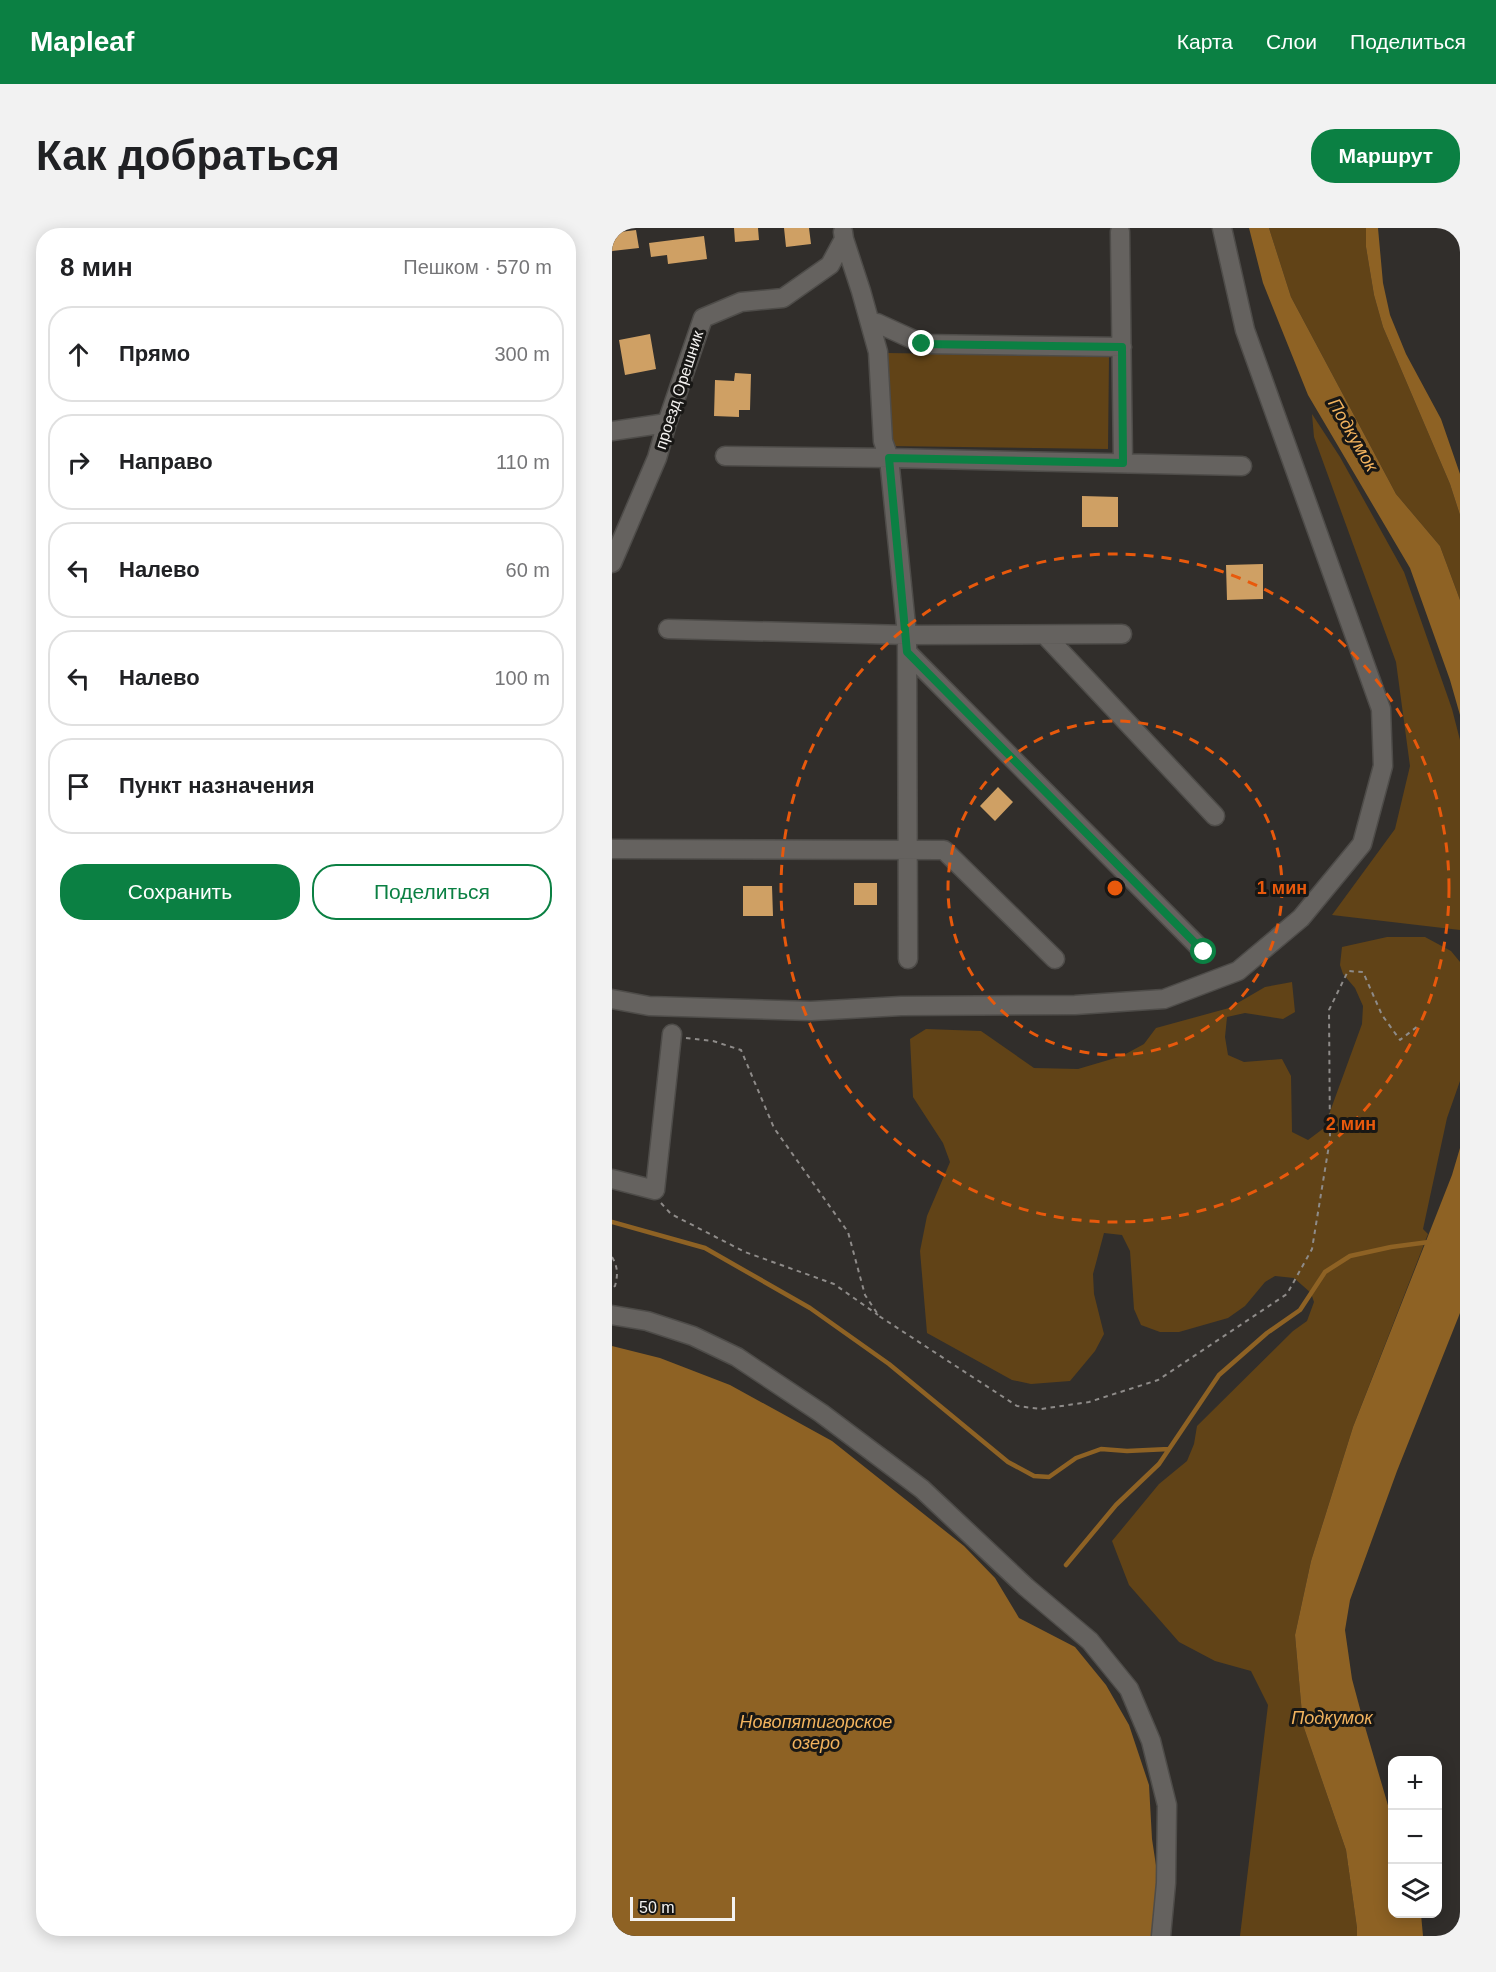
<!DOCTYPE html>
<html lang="ru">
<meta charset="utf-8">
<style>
body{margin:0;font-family:Helvetica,sans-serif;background:#f2f2f2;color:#202124}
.controls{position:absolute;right:18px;bottom:18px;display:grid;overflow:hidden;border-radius:12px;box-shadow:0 3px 15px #0003}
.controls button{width:54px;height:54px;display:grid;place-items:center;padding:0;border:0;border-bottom:2px solid #e0e0e0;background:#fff;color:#202124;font:30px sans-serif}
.scale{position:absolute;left:18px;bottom:15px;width:105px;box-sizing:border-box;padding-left:6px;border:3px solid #f4f2f0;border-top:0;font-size:16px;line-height:21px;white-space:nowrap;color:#f4f2f0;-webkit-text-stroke:4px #181715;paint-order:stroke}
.stop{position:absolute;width:18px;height:18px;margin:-14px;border:4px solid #0b8043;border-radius:50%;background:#fff}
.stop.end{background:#0b8043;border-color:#fff;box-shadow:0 2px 6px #0008}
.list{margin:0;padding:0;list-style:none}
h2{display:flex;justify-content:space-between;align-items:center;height:78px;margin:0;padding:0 24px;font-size:26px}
h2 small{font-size:20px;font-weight:400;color:#757577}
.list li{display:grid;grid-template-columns:39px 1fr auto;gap:18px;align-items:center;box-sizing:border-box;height:96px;margin:0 12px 12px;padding:0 12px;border:2px solid #e0e0e0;border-radius:24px}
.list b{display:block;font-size:22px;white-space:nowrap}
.list em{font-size:20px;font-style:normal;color:#757577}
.actions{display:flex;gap:12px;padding:18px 24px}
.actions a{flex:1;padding:14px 0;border:2px solid #0b8043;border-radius:24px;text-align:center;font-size:21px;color:#0b8043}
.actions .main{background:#0b8043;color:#fff}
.icon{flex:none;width:33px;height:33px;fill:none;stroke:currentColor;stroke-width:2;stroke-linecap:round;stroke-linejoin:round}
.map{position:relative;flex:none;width:848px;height:1708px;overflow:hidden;border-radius:24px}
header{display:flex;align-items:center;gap:36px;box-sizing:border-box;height:84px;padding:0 30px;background:#0b8043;color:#fff}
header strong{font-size:28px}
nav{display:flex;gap:33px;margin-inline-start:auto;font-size:21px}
.intro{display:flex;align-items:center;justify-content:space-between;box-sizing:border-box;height:144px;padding:0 36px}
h1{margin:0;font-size:42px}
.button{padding:15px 27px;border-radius:24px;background:#0b8043;color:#fff;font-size:21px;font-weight:700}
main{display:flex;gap:36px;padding:0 36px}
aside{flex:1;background:#fff;border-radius:24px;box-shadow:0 3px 15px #0003}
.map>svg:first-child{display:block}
.green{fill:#614317}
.water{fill:#8e6224}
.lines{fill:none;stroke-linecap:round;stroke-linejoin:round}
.stream{stroke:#8e6224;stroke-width:4.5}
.building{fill:#cfa064}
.minor-casing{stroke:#4e4c49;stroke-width:21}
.path{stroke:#8e8b89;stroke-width:2;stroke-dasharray:4.5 4.5;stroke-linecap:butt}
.minor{stroke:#65625f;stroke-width:18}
.route{stroke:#0b8043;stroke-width:8}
.ring{fill:none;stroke:#e8590c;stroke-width:3;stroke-dasharray:10 8}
.labels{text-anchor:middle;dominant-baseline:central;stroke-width:6;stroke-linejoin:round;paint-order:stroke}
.street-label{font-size:16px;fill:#f4f2f0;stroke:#181715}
.water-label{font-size:18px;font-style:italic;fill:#f2b35e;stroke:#181715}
.centre{fill:#e8590c;stroke:#181715;stroke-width:3}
.ring-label{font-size:18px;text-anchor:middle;font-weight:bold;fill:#e8590c;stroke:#181715;stroke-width:6;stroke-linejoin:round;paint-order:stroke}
</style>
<header>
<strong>Mapleaf</strong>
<nav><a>Карта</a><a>Слои</a><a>Поделиться</a></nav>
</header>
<div class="intro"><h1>Как добраться</h1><a class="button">Маршрут</a></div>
<main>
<aside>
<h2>8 мин<small>Пешком · 570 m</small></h2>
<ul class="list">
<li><svg class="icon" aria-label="ahead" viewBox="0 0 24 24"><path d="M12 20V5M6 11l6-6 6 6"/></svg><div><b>Прямо</b></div><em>300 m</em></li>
<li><svg class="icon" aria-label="right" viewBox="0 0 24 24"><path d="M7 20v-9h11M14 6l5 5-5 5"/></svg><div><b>Направо</b></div><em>110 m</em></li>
<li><svg class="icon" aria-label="left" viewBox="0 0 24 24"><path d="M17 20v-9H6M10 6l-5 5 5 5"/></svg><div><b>Налево</b></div><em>60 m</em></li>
<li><svg class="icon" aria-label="left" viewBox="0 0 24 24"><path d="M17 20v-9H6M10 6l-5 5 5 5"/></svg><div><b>Налево</b></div><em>100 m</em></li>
<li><svg class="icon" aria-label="arrive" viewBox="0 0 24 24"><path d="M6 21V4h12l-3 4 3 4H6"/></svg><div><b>Пункт назначения</b></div></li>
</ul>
<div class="actions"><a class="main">Сохранить</a><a>Поделиться</a></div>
</aside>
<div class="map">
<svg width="848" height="1708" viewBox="0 0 848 1708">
<rect width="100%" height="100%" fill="#312e2b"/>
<path class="green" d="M657,0H754V19L762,67L771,99L838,256L848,287V372L828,318L784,266L679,69Z
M276,125L497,129L496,221L275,218Z
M700,186L728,229L792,344L840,481L848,512V702L720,687L783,601L798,538L784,434L702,209Z
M775,709H813L839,723L848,734V853L835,890L811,1001L816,1006L741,1199L699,1333L683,1407L691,1497L734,1622L745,1700V1708H628L656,1477L639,1443L603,1433L567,1414L517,1357L500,1313L547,1256L575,1233L582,1216L585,1198L681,1103L695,1093L702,1074L699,1065L682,1050L663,1048L653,1054L633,1078L616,1090L567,1104H548L529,1097L522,1081L518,1023L510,1007L492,1005L481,1046L482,1066L492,1106L483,1123L458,1153L419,1156L400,1152L315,1105L308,1023L315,988L338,934L331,915L301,869L298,811L314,801L369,803L422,840L466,841L510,828L532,816L544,800L617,780L653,759L680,754L683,784L671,791L633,785L615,789L613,809L616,827L632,834L670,831L679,848L680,904L696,912L712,900L750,796L751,778L743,760L731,746L728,737L730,719Z"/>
<path class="water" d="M637,0H657L679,69L784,266L828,318L848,372V487L838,452L798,340L696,167L651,55Z
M754,0H766L771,55L778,87L794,126L829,191L848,246V287L838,256L771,99L762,67L754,19Z
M848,920V1085L785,1243L738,1372L733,1402L740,1451L751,1492L780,1591V1686H809L811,1708H745V1700L734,1622L691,1497L683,1407L699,1333L741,1199L840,947Z
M0,1118L48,1130L118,1157L220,1213L352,1318L383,1350L407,1390L463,1419L494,1457L517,1497L537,1557L540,1611L548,1664L542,1708H0Z"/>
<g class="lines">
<path class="stream" d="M0,994L93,1020L198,1080L277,1136L396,1234L422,1248L437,1249L464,1230L489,1221L515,1223L557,1221
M454,1337L504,1277L547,1236L607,1147L655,1105L688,1082L713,1044L738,1028L779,1019L817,1014"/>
</g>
<path class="building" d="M122,0H146L147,12L123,14Z
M172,0H197L199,16L174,19Z
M24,2L27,20L0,23V5Z
M92,8L95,31L56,36L55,27L39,29L37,15Z
M38,106L44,141L13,147L7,112Z
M123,145L139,146L138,182H127V189L102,188L103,152L122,153Z
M470,268L506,269V299H470Z
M651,336V371L615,372L614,337Z
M386,559L401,574L383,593L368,578Z
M242,655H265V677H242Z
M131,658H160L161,688H131Z"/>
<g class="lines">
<g class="minor-casing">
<path id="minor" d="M508,4L511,235
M232,11L249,63L266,124L271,213L277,230L630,238
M265,95L311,116L510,119
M0,203L55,195
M113,228L277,230L295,407L296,731
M0,335L45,230L55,195L91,90L129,74L171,70L218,37L232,11L231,4
M56,401L295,407L510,406
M433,407L603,588
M295,424L592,724
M0,621L332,622L443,731
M0,771L37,778L199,783L289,778L463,777L552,771L626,743L689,690L750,616L771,538L769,481L633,102L610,0
M0,951L43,962L60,806
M0,1087L35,1093L81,1108L125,1129L209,1185L310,1261L414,1359L478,1413L517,1461L539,1513L555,1577L554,1655L549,1708"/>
</g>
<path class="path" d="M74,810L101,813L129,822L162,900L236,1004L253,1067L267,1088L405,1178L429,1181L477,1174L546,1152L675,1066L700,1021L718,911L717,782L736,743L751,744L770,787L788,812L806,798
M49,975L59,986L133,1024L222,1056L266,1087
M0,1029C6,1039 6,1047 3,1058L0,1060"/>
<use href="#minor" class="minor"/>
</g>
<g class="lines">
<path class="route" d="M310,116L510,119L511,235L277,230L295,424L592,724"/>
</g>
<g class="ring">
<circle cx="503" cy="660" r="167"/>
<circle cx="503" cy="660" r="334"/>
</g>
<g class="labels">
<g class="street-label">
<text transform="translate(67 162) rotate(-72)">проезд Орешник</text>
</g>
<g class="water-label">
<text transform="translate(741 207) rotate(60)">Подкумок</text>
<text x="720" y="1490">Подкумок</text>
<text x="204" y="1494">Новопятигорское<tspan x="204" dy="21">озеро</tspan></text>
</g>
</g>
<circle cx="503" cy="660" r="9" class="centre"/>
<g class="ring-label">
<text x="670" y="666">1 мин</text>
<text x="739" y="902">2 мин</text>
</g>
</svg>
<div class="controls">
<button>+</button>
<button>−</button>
<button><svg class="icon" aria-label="layers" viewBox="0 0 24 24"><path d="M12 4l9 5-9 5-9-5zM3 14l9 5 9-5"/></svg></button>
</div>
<div class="scale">50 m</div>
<div class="stop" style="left:592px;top:724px"></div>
<div class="stop end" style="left:310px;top:116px"></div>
</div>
</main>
